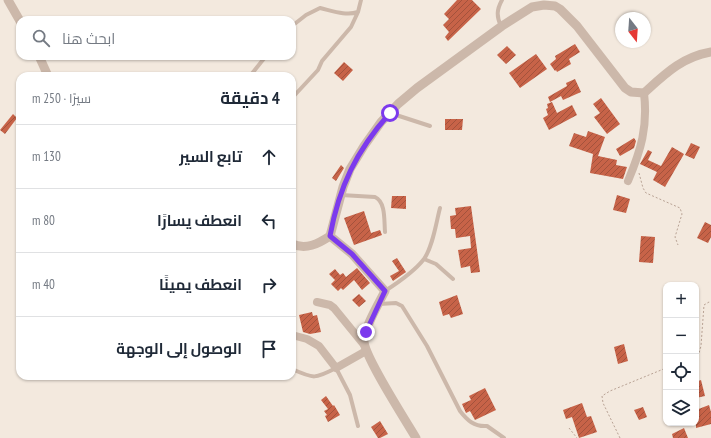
<!DOCTYPE html>
<html lang="ar">
<meta charset="utf-8">
<style>
body{margin:0;font-family:"PT Sans Narrow",Cairo,sans-serif;background:#f2f2f3;color:#1f2937;direction:rtl}
.controls{position:absolute;right:12px;bottom:12px;display:grid;overflow:hidden;border-radius:8px;box-shadow:0 1px 3px #0004}
.controls button{width:36px;height:36px;display:grid;place-items:center;padding:0;border:0;border-bottom:1px solid #e0e1e3;background:#fff;color:#1f2937;font:20px sans-serif}
.compass{position:absolute;left:615px;top:12px;width:36px;height:36px;border-radius:50%;background:#fff;box-shadow:0 1px 3px #0004;rotate:163deg}
.stop{position:absolute;width:12px;height:12px;margin:-9px;border:3px solid #7c3aed;border-radius:50%;background:#fff}
.stop.end{background:#7c3aed;border-color:#fff;box-shadow:0 1px 4px #0008}
.list{margin:0;padding:0;list-style:none}
h2{display:flex;justify-content:space-between;align-items:center;height:52px;margin:0;padding:0 16px;font-size:17px}
h2 small{font-size:13px;font-weight:400;color:#747a83}
.list li{display:grid;grid-template-columns:26px 1fr auto;gap:12px;align-items:center;box-sizing:border-box;height:64px;padding:0 16px;border-top:1px solid #e0e1e3}
.list b{display:block;font-size:15px;white-space:nowrap}
.list em{font-size:13px;font-style:normal;color:#747a83}
.icon{flex:none;width:22px;height:22px;fill:none;stroke:currentColor;stroke-width:2;stroke-linecap:round;stroke-linejoin:round}
.map{position:relative;flex:none;width:711px;height:438px;overflow:hidden;direction:ltr}
.search{position:absolute;background:#fff;box-shadow:0 1px 3px #0004;left:16px;top:16px;width:280px;height:44px;display:flex;align-items:center;gap:10px;box-sizing:border-box;padding:0 14px;border-radius:12px;color:#747a83;font-size:15px}
.panel{position:absolute;background:#fff;box-shadow:0 1px 3px #0004;left:16px;top:72px;width:280px;height:308px;border-radius:12px;direction:rtl}
.map>svg:first-child{display:block}
.building{fill:url(#building-hatch)}
.lines{fill:none;stroke-linecap:round;stroke-linejoin:round}
.path{stroke:#b8a294;stroke-width:1;stroke-dasharray:2 2;stroke-linecap:butt}
.service{stroke:#ccb8aa;stroke-width:4}
.minor{stroke:#ccb8aa;stroke-width:8}
.tertiary{stroke:#ccb8aa;stroke-width:9}
.route{stroke:#7c3aed;stroke-width:5}
</style>
<div class="map">
<svg width="711" height="438" viewBox="0 0 711 438">
<defs>
<pattern id="building-hatch" width="6" height="6" patternUnits="userSpaceOnUse"><rect width="6" height="6" fill="#c76348"/><path d="M-1 1l2-2M0 6l6-6M5 7l2-2" fill="none" stroke="#a3523c"/></pattern>
</defs>
<rect width="100%" height="100%" fill="#f3e9de"/>
<path class="building" d="M457,0H472L481,9L448,41L445,37L449,32L443,25L449,19L444,14Z
M575,44L580,52L569,59L571,64L557,72L556,70L555,71L550,64L556,59L555,56Z
M507,46L516,55L506,64L497,55Z
M536,54L547,69L520,88L509,73Z
M344,62L353,70L343,81L334,73Z
M575,79L581,92L563,100L561,96L550,102L548,97L567,86L566,83Z
M601,98L620,124L607,134L594,117L600,113L593,104Z
M552,102L557,113L572,105L577,115L549,130L543,118L548,115L546,109L548,108L547,104Z
M13,114L17,118L5,134L0,130Z
M445,119H463L462,130H445Z
M588,131L605,137L598,156L617,160L616,165L627,167L623,179L590,173L593,154L569,146L574,133L586,137Z
M634,138L636,141L634,148L620,156L616,149Z
M691,143L700,147L694,159L685,155Z
M672,147L684,154L665,187L653,180L657,172L640,164L648,150L652,152L648,160L661,166Z
M341,165L344,168L336,181L332,178Z
M617,195L630,199L626,213L613,210Z
M392,196H406V209L391,208Z
M471,206L480,272L471,273L470,266L461,268L458,250L471,248L470,236L456,238L455,229H451L450,216L456,215L455,208Z
M364,211L371,233L380,230L382,235L354,245L344,218Z
M705,222L711,225V237L708,243L697,238Z
M641,236L655,237L653,263L639,262Z
M397,258L406,272L393,281L390,276L399,271L392,261Z
M357,268L370,283L362,290L354,280L343,290L341,288L338,291L331,284L335,280L329,274L335,269L340,275L343,273L346,277Z
M359,294L366,301L359,307L352,300Z
M457,295L463,314L451,318L449,314L443,316L439,302Z
M312,312L313,316L317,315L321,332L310,334L303,332L299,315Z
M624,344L628,361L618,364L614,347Z
M701,380L705,396L696,398V382Z
M485,388L496,410L475,420L470,411L466,413L462,404L471,400L469,396Z
M326,396L333,406L334,405L340,415L328,422L325,416L327,415L324,411L328,409L321,400Z
M582,403L587,417L591,416L597,432L579,438L572,417L566,419L563,410Z
M709,405L711,412V424L696,428V410Z
M643,407L647,417L639,420L634,410Z
M380,421L388,434L380,438H378L371,427Z
M684,428L688,438H673L672,434Z"/>
<g class="lines">
<path class="path" d="M639,173L643,188L646,193L680,208L682,214L675,237L678,245
M696,355L699,353L701,346L704,305L709,302H711
M569,428L577,438
M620,438L603,403L602,396L610,391L666,368"/>
<path class="service" d="M292,26L306,15L320,8C333,11 346,16 358,12L361,0
M501,26C496,16 497,9 502,0
M250,76L266,56
M292,98L318,70L322,61L351,27L358,12
M390,113L430,126
M341,195L375,197C386,202 384,221 385,232
M424,259L436,264L453,279
M385,291C399,282 414,272 424,259C433,246 436,223 440,208
M379,304L396,303L402,306L427,346L460,411C467,420 474,427 487,426L504,438
M292,369C314,379 315,379 336,368L350,395L358,426"/>
<path class="minor" d="M628,181C641,150 648,127 644,93
M317,302L330,305L334,308L365,346
M292,335L307,339L319,346L336,368L366,351"/>
<path class="tertiary" d="M8,0L20,21
M39,56L48,76
M330,236L352,254L385,291C378,305 365,326 364,341C364,356 406,421 416,438
M292,244C306,250 318,244 330,236L343,187L350,169L364,146L381,122L398,104L417,88L502,26L532,7L544,5L555,6L560,9L577,26L625,88L631,92L644,93C665,74 682,57 711,52"/>
</g>
<g class="lines">
<path class="route" d="M366,332L385,291L352,254L330,236C339,187 356,151 390,113"/>
</g>
</svg>
<div class="controls">
<button>+</button>
<button>−</button>
<button><svg class="icon" aria-label="locate" viewBox="0 0 24 24"><circle cx="12" cy="12" r="6"/><path d="M12 2v4M12 18v4M2 12h4M18 12h4"/></svg></button>
<button><svg class="icon" aria-label="layers" viewBox="0 0 24 24"><path d="M12 4l9 5-9 5-9-5zM3 14l9 5 9-5"/></svg></button>
</div>
<svg class="compass" viewBox="-18 -18 36 36"><path d="M0-13l5 13h-10z" fill="#e53935"/><path d="M0 13l5-13h-10z" fill="#747a83"/></svg>
<div class="stop" style="left:390px;top:113px"></div>
<div class="stop end" style="left:366px;top:332px"></div>
<div class="search"><svg class="icon" aria-label="search" viewBox="0 0 24 24"><circle cx="10" cy="10" r="6"/><path d="M15 15l6 6"/></svg>ابحث هنا</div>
<section class="panel">
<h2>4 دقيقة<small>سيرًا · 250 m</small></h2>
<ul class="list">
<li><svg class="icon" aria-label="ahead" viewBox="0 0 24 24"><path d="M12 20V5M6 11l6-6 6 6"/></svg><div><b>تابع السير</b></div><em>130 m</em></li>
<li><svg class="icon" aria-label="left" viewBox="0 0 24 24"><path d="M17 20v-9H6M10 6l-5 5 5 5"/></svg><div><b>انعطف يسارًا</b></div><em>80 m</em></li>
<li><svg class="icon" aria-label="right" viewBox="0 0 24 24"><path d="M7 20v-9h11M14 6l5 5-5 5"/></svg><div><b>انعطف يمينًا</b></div><em>40 m</em></li>
<li><svg class="icon" aria-label="arrive" viewBox="0 0 24 24"><path d="M6 21V4h12l-3 4 3 4H6"/></svg><div><b>الوصول إلى الوجهة</b></div></li>
</ul>
</section>
</div>
